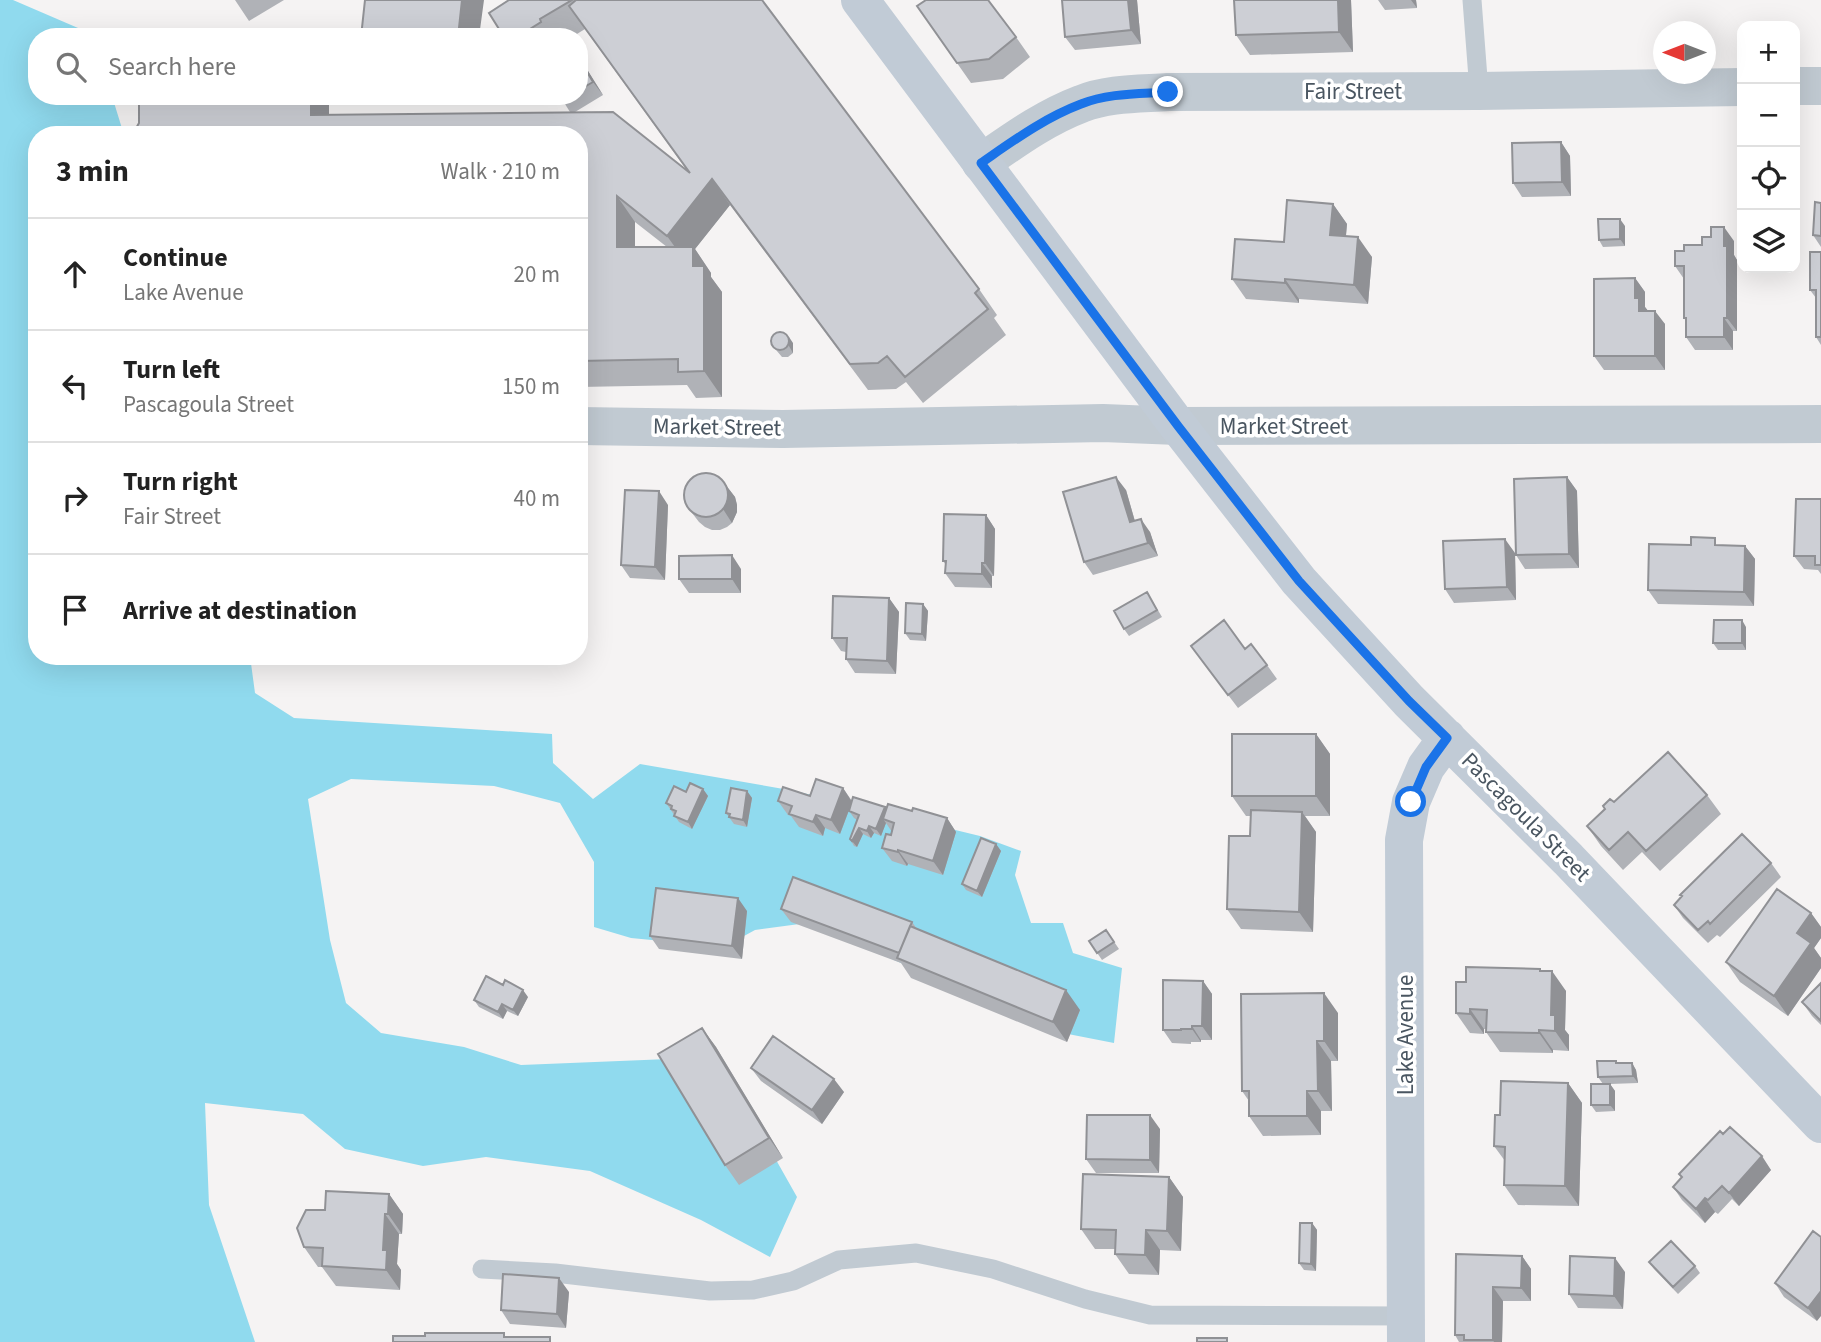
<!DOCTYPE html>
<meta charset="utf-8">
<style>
body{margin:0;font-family:"Source Sans 3",sans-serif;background:#f2f2f2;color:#222}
.controls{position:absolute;right:21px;top:21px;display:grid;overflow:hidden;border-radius:14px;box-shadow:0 7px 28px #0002}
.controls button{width:63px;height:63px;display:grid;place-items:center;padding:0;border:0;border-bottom:2px solid #e0e0e0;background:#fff;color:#222;font:35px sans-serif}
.compass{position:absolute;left:1653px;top:21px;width:63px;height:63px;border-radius:50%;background:#fff;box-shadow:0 7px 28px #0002;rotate:270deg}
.stop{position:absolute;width:21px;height:21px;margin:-16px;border:5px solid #1a73e8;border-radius:50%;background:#fff}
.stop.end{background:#1a73e8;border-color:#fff;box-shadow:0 2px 7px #0008}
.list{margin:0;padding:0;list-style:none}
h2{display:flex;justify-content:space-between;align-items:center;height:91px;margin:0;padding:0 28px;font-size:30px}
h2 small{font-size:23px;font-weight:400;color:#767676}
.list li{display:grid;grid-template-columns:46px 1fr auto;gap:21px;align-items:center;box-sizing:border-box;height:112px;padding:0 28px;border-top:2px solid #e0e0e0}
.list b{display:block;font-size:26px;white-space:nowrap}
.list p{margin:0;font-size:23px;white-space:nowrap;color:#767676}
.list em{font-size:23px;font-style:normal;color:#767676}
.icon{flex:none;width:38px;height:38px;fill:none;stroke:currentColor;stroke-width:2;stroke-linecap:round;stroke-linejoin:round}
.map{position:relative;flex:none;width:1821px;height:1342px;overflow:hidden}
.search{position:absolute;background:#fff;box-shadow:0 7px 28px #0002;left:28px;top:28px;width:560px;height:77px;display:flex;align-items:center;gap:18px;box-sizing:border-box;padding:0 24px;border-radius:28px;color:#767676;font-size:26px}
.panel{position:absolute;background:#fff;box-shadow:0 7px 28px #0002;left:28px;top:126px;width:560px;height:539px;border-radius:28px}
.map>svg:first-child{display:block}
.water{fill:#90daee}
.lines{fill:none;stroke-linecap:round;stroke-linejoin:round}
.lane{stroke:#c1cad2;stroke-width:19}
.street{stroke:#c1cad2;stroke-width:38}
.secondary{stroke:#c1cbd6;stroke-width:38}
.wall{fill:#b0b2b7;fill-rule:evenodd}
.shaded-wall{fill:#909195}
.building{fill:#cdcfd5;stroke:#909195;stroke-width:2}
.route{stroke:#1a73e8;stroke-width:9}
.labels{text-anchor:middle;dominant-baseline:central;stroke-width:7;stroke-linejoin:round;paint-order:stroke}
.street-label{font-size:23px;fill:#4a5661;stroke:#fff}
</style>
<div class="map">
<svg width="1821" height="1342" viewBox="0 0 1821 1342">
<rect width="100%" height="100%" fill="#f5f3f3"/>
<path class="water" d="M0,0H13L92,34L93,37H37V96H112L124,135H37V656H250L255,693L294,718L552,734L553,763L593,799L640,764L795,791L980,836L1021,851L1015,875L1031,923H1063L1073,953L1122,968L1114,1043L1068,1034L807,923L755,930L724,947L631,938L594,927V862L560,803L494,786L351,779L308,799L330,940L346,1003L381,1033L464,1047L521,1065L718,1057L797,1197L770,1257L701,1220L590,1171L486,1157L423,1166L345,1149L303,1114L205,1103L209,1205L255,1342H0Z"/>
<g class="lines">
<path class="lane" d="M1472,0L1479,91
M482,1269L555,1273L710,1291L753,1290L793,1281L839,1260L916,1253L993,1269L1085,1299L1150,1315L1406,1316"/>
<path class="street" d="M1795,86H1821
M981,163C1013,141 1044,118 1081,104C1108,93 1139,94 1168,92L1479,91L1742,87
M579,426L783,429L1103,423L1178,426L1821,424"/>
<path class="secondary" d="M860,0L1178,426L1299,581L1409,701L1568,859L1821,1124
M1406,1342L1404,840L1411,802L1426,767L1447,738"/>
</g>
<path class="wall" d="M235,0H284L249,21Z
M509,0H762L979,289L997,315L994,318L1006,335L923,403L906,382L896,389L868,390L730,205L695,249L711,273V277L722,292V397L696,398L687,385L579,387V135L139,123V96H329V115L570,112L560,96H579V57L603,95L575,112L688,172L585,29L572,37H504ZM635,222L667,247H635Z
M1062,0H1137L1141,44L1075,50L1065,37Z
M1351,0L1353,52L1250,55L1236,35Z
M1378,0H1416L1417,8L1385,10Z
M917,6L1016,37L1030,57L1003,79L971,83Z
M396,96H472L471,105Z
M1561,142L1570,156L1571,196L1522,197L1513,183Z
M1821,203V247L1813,235Z
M1333,204L1347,224L1346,236L1372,257L1368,304L1299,299V303L1246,299L1232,279L1284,242Z
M1625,226V246L1603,247L1599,240Z
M1734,241V255L1737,260V331H1733V350H1695L1686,337V321L1684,318V279L1675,266L1684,251Z
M1821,252V345L1816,337V298L1810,290Z
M1635,278L1645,292V307L1648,311L1665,324V370H1604L1594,356Z
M793,343V353L788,357H782L771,344Z
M1567,477L1577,491L1579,568L1525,569L1516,555Z
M725,484L735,497L737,505V512L732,523L727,527L720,530H712L705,527L699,522L689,509Z
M1126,490L1135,521L1150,532L1158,556L1093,575L1084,562Z
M1821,499V574L1818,570L1804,569L1794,556Z
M668,505L665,580L630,578L621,565Z
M986,515L995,529L994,576H992V588L955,587L945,573L946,565L943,561Z
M1720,545L1745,546L1755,559L1754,606L1658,604L1648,590Z
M1515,553L1516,600L1454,603L1445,589Z
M741,569V593H689L679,579Z
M1147,592L1162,617L1129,636L1124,629Z
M889,598L899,612L896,674L855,673L846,659V652L841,651L832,638Z
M923,604L928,611L926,641L910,640L905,633Z
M1746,627V650H1718L1713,643Z
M1191,646L1245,649L1267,665L1277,679L1238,708Z
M1316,734L1330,754V816H1305L1316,832L1313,932L1241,929L1227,909L1250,836V816H1246L1232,796Z
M843,788L852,801L886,809L912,811L947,818L956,832L943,875L908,864L907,866L892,861L882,848L892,832L886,823L881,836L874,833L871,838L863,834L857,847L854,846L850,839L857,820L854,818L849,811L851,805L840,834L825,828L823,836L799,827L791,816L788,815L778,801L810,796Z
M703,789L708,796L692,829L679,822L666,803Z
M747,791L752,798L747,827L734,824L726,813Z
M1707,795L1721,814L1660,871L1642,852L1623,870L1601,846L1587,826L1614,802Z
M996,844L1001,851L982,897L966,890L962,884Z
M1771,863L1781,877L1720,937L1717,935L1708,943L1683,918L1674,905Z
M781,909L912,922L917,929L1080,1010L1067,1042L911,978L901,963L791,922Z
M747,911L742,959L659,949L650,936Z
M1811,913L1821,927V938L1814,948L1821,958V968L1788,1016L1740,982L1726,962Z
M1106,930L1119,949L1102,960L1089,941Z
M1541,971L1566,991L1565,1030L1569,1035V1051L1553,1050V1053L1500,1052L1486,1032V1029H1484V1034L1470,1033L1456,1013L1466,982Z
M1203,981L1212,994V1040H1201V1042H1191V1044L1172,1043L1163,1030Z
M1821,983V1025L1812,1016L1802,1002Z
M528,997L518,1016L507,1011L503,1019L479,1007L474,1000Z
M1338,1013V1061H1331L1332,1111H1321V1135L1263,1136L1249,1116V1101L1242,1091Z
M702,1028L716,1047L783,1158L739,1185L725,1165Z
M1616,1061L1618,1063H1632L1636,1070L1638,1083L1610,1084L1615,1091V1111L1596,1112L1591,1105L1603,1084L1598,1077Z
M751,1068L844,1092L822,1124L761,1081Z
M1568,1083L1582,1103L1579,1206L1518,1205L1504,1185L1505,1161L1494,1146L1500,1115Z
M1160,1129L1159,1173H1096L1086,1159Z
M1723,1134L1771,1170L1739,1206L1732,1199L1718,1214L1715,1212L1705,1223L1682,1200L1673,1187L1682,1178L1679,1174Z
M1169,1177L1183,1197L1181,1251L1160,1250L1159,1275L1129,1274L1115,1254V1249H1095L1081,1229Z
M389,1194L403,1214L402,1234H399L397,1264L401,1270L400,1290L336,1286L322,1267H318L304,1247L325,1210Z
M1312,1223L1317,1230L1316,1271L1304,1270L1299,1263Z
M1813,1231L1817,1321L1784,1297L1775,1283Z
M1456,1254L1522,1256L1531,1269V1301H1503L1502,1342H1459L1455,1335Z
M1649,1262L1695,1266L1700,1273L1678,1294L1654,1269Z
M1625,1272L1623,1309L1578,1308L1569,1294Z
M569,1292L566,1328L510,1324L501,1310Z"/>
<path class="shaded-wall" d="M462,0H484L479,37H458Z
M1128,0H1137L1141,44L1131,30Z
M1338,0H1351L1353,52L1339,32Z
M1411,0H1416L1417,8Z
M579,57L583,63L603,95L593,82Z
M311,96H329V135L311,115Z
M464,96H472L471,105Z
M1561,142L1570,156L1571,196L1562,182Z
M712,179L730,205L695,249L711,273V277L722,292V397L704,371L693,266L685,261L667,236Z
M617,196L635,222V273L617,247Z
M1333,204L1347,224L1344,255L1330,235Z
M1620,219L1625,226V246L1620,239Z
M1724,227L1734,241V255L1737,260V331L1727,318Z
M1358,237L1372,257L1368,304L1354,285Z
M1635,278L1645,292V307L1649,312L1639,311L1635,298Z
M1285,279L1299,299V303L1285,283Z
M1655,311L1665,324V370L1655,356Z
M1724,318L1733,331V350L1724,337Z
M789,337L793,343V353L789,346Z
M1116,477L1126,490L1139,536L1130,522Z
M1567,477L1577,491L1579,568L1569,554Z
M725,484L735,497L737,505V512L732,523L723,509Z
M659,491L668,505L665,580L655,567Z
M986,515L995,529L994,576L985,563Z
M1141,519L1150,532L1158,556L1148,543Z
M1505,539L1515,553L1516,600L1507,587Z
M1745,546L1755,559L1754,606L1744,592Z
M732,555L741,569V593L732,579Z
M982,563L992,576V588L982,574Z
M889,598L899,612L896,674L887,661Z
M923,604L928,611L926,641L922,634Z
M1742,620L1746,627V650L1742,643Z
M1316,734L1330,754V816L1316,796Z
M843,788L852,802L840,834L831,820Z
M703,789L708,796L692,829L688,822Z
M747,791L752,798L747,827L743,820Z
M885,807L890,814L883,819L886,823L881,836L876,829Z
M1302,812L1316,832L1313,932L1299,912Z
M816,815L825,828L823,836L813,822Z
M947,818L956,832L943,875L933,861Z
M869,826L874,833L871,838L867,831Z
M859,828L863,834L857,847L852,841Z
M996,844L1001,851L982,897L977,891Z
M898,850L908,864L907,866L898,852Z
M738,898L747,911L742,959L732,946Z
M1811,913L1821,927V938L1814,948L1821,958V968L1788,1016L1774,996L1797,933Z
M1540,969L1552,986V971L1566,991L1565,1030L1569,1035V1051L1555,1031Z
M1203,981L1212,994V1040L1202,1026Z
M523,990L528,997L518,1016L513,1010Z
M1066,990L1080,1010L1067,1042L1053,1022Z
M1324,993L1338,1013V1061L1324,1041Z
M502,1004L507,1011L503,1019L498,1012Z
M1470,1009L1484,1029V1034L1470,1014Z
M1192,1026L1201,1040V1042L1192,1029Z
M702,1028L716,1047L783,1158L769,1138Z
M1539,1030L1553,1050V1053L1539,1033Z
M1317,1041L1331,1061L1332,1111L1318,1091Z
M1632,1063L1636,1070L1638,1083L1633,1076Z
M834,1079L844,1092L822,1124L812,1110Z
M1568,1083L1582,1103L1579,1206L1565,1186Z
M1610,1084L1615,1091V1111L1610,1105Z
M1307,1091L1321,1111V1135L1307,1116Z
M1150,1115L1160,1129L1159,1173L1150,1160Z
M1762,1156L1771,1170L1739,1206L1729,1193Z
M1169,1177L1183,1197L1181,1251L1167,1231Z
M389,1194L403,1214L402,1234L388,1214Z
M1705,1198L1715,1212L1705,1223L1696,1209Z
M385,1214L399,1234L397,1264L401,1270L400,1290L386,1270L383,1250Z
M1312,1223L1317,1230L1316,1271L1311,1264Z
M1146,1230L1160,1250L1159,1275L1145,1255Z
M1522,1256L1531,1269V1301L1521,1288Z
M1615,1258L1625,1272L1623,1309L1614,1296Z
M559,1278L569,1292L566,1328L557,1314Z
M1493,1287L1503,1301L1502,1342H1494L1493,1340Z
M1821,1291V1316L1817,1321L1808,1308Z"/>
<path class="building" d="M365,0H462L458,37H361Z
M509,0H572L540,19L541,22L517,37H504L489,13Z
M576,0H762L979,289L975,293L988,309L905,377L887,356L878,363L850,364L712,179L667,236L617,196V247H693V266H704V371L678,372V359L579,361V135H135V130L139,123V96H311V115L613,112L690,173L569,6Z
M926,0H988L1016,37L989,59L957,63L917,6Z
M1062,0H1128L1131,30L1065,37Z
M1234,0H1338L1339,32L1236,35Z
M579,58L593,82L579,90Z
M560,96H569L562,101Z
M1561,142L1562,182L1513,183L1512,143Z
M1287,200L1333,204L1330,235L1358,237L1354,285L1285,279V283L1232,279L1235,239L1284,242Z
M1815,202L1821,203V236L1813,235Z
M1598,219H1620V239L1599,240Z
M1711,227H1724V246H1727V318H1724V337H1686V318H1684V266H1675V251H1684V245H1702V237H1711Z
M1810,252H1821V337H1816V290H1810Z
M1635,278V298H1639V311H1655V356H1594V279Z
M771 341a9 9 0 1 1 18 0a9 9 0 1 1-18 0Z
M684 495a22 22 0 1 1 44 0a22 22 0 1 1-44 0Z
M1116,477L1130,522L1141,519L1148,543L1084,562L1063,492Z
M1567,477L1569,554L1516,555L1514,479Z
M625,490L659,491L655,567L621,565Z
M1796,499H1821V565H1815V556H1794Z
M944,514L986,515L985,563H982V574L945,573L946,561H943Z
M1691,537L1715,538V545L1745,546L1744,592L1648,590L1649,544L1691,545Z
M1505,539L1507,587L1445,589L1443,541Z
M732,555V579H679V556Z
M1147,592L1157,610L1124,629L1114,611Z
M833,596L889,598L887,661L846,659L847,638H832Z
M906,603L923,604L922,634L905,633Z
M1224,620L1245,649L1251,644L1267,665L1228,695L1191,646Z
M1714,620H1742V643H1713Z
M1232,734H1316V796H1232Z
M1668,752L1707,795L1646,851L1628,832L1609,850L1587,826L1605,809L1603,806L1610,799L1614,802Z
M816,779L843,788L831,820L816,815L813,822L789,814L792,806L778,801L783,787L810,796Z
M690,783L703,789L688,822L674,816L676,811L671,809L672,806L666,803L674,786L686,792Z
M731,788L747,791L743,820L729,817L730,814L726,813Z
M853,797L885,807L876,829L869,826L867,831L859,828L852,841L850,839L859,815L849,811Z
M888,804L912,811L913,808L947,818L933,861L898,850V852L882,848L886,834L891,835L894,823L883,819Z
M1251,810L1302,812L1299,912L1227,909L1229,836H1250Z
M1742,834L1771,863L1710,924L1708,921L1698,930L1674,905L1682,896L1680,895Z
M981,838L996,844L977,891L962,884Z
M793,877L912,922L899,953L781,909Z
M656,888L738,898L732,946L650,936Z
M1777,889L1811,913L1797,933L1811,943L1774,996L1726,962Z
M910,926L1066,990L1053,1022L897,958Z
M1106,930L1114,942L1097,953L1089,941Z
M1466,967L1540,969V971H1552L1551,1015H1555V1031L1539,1030V1033L1486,1032L1487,1010L1470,1009V1014L1456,1013V982H1466Z
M486,976L503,985L505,980L523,990L513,1010L502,1004L498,1012L474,1000Z
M1163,980L1203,981L1202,1026H1192V1029H1181V1030H1163Z
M1821,983V1021L1802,1002Z
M1324,993V1041H1317L1318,1091H1307V1116H1249V1091H1242L1241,994Z
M702,1028L769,1138L725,1165L658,1054Z
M773,1036L834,1079L812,1110L751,1068Z
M1597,1061H1616V1063H1632L1633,1076L1598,1077Z
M1501,1081L1568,1083L1565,1186L1504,1185L1505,1147L1494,1146L1495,1115H1500Z
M1591,1084H1610V1105H1591Z
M1087,1115H1150V1160L1086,1159Z
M1730,1127L1762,1156L1729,1193L1722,1186L1708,1200L1705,1198L1696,1209L1673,1187L1682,1177L1679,1174L1720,1131L1723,1134Z
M1083,1174L1169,1177L1167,1231L1146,1230L1145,1255L1115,1254L1116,1230L1081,1229Z
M326,1191L389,1194L388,1214H385L383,1250H387L386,1270L322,1266L323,1248L304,1247L297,1228L306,1210H325Z
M1300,1223H1312L1311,1264L1299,1263Z
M1813,1231L1821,1237V1291L1808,1308L1775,1283Z
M1671,1241L1695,1266L1673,1287L1649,1262Z
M1456,1254L1522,1256L1521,1288L1493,1287V1340H1464V1335H1455Z
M1570,1256L1615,1258L1614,1296L1569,1294Z
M503,1274L559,1278L557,1314L501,1310Z
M425,1333H504V1337H550V1342H393V1336H425Z
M1197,1338H1227V1342H1197Z"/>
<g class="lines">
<path class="route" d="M1168,92C1139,94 1108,93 1081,104C1044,118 1013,141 981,163L1178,426L1299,581L1409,701L1447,738L1426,767L1411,802"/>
</g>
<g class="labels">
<g class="street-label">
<text x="1353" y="91">Fair Street</text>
<text x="1284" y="426">Market Street</text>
<text transform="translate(717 427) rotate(1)">Market Street</text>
<text transform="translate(1526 817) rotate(45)">Pascagoula Street</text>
<text transform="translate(1405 1035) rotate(-90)">Lake Avenue</text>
</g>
</g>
</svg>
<div class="controls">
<button>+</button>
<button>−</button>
<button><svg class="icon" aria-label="locate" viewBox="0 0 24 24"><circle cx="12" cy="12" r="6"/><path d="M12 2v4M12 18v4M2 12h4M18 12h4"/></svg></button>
<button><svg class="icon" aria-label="layers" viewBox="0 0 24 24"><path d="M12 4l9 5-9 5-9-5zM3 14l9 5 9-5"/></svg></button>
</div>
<svg class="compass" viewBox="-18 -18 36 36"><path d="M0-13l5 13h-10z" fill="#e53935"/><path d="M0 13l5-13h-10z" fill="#767676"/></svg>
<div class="stop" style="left:1411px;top:802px"></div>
<div class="stop end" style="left:1168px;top:92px"></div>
<div class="search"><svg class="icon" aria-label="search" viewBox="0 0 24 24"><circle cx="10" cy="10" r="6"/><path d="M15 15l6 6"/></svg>Search here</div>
<section class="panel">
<h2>3 min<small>Walk · 210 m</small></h2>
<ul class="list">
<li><svg class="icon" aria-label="ahead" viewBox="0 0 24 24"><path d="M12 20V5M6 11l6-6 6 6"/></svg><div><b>Continue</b><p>Lake Avenue</p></div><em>20 m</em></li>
<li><svg class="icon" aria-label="left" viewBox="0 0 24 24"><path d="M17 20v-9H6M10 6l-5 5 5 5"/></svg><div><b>Turn left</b><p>Pascagoula Street</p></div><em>150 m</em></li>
<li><svg class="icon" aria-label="right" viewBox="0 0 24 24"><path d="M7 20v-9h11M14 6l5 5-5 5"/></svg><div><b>Turn right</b><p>Fair Street</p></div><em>40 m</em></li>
<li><svg class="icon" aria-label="arrive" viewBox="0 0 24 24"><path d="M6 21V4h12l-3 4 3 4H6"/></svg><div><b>Arrive at destination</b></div></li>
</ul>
</section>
</div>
